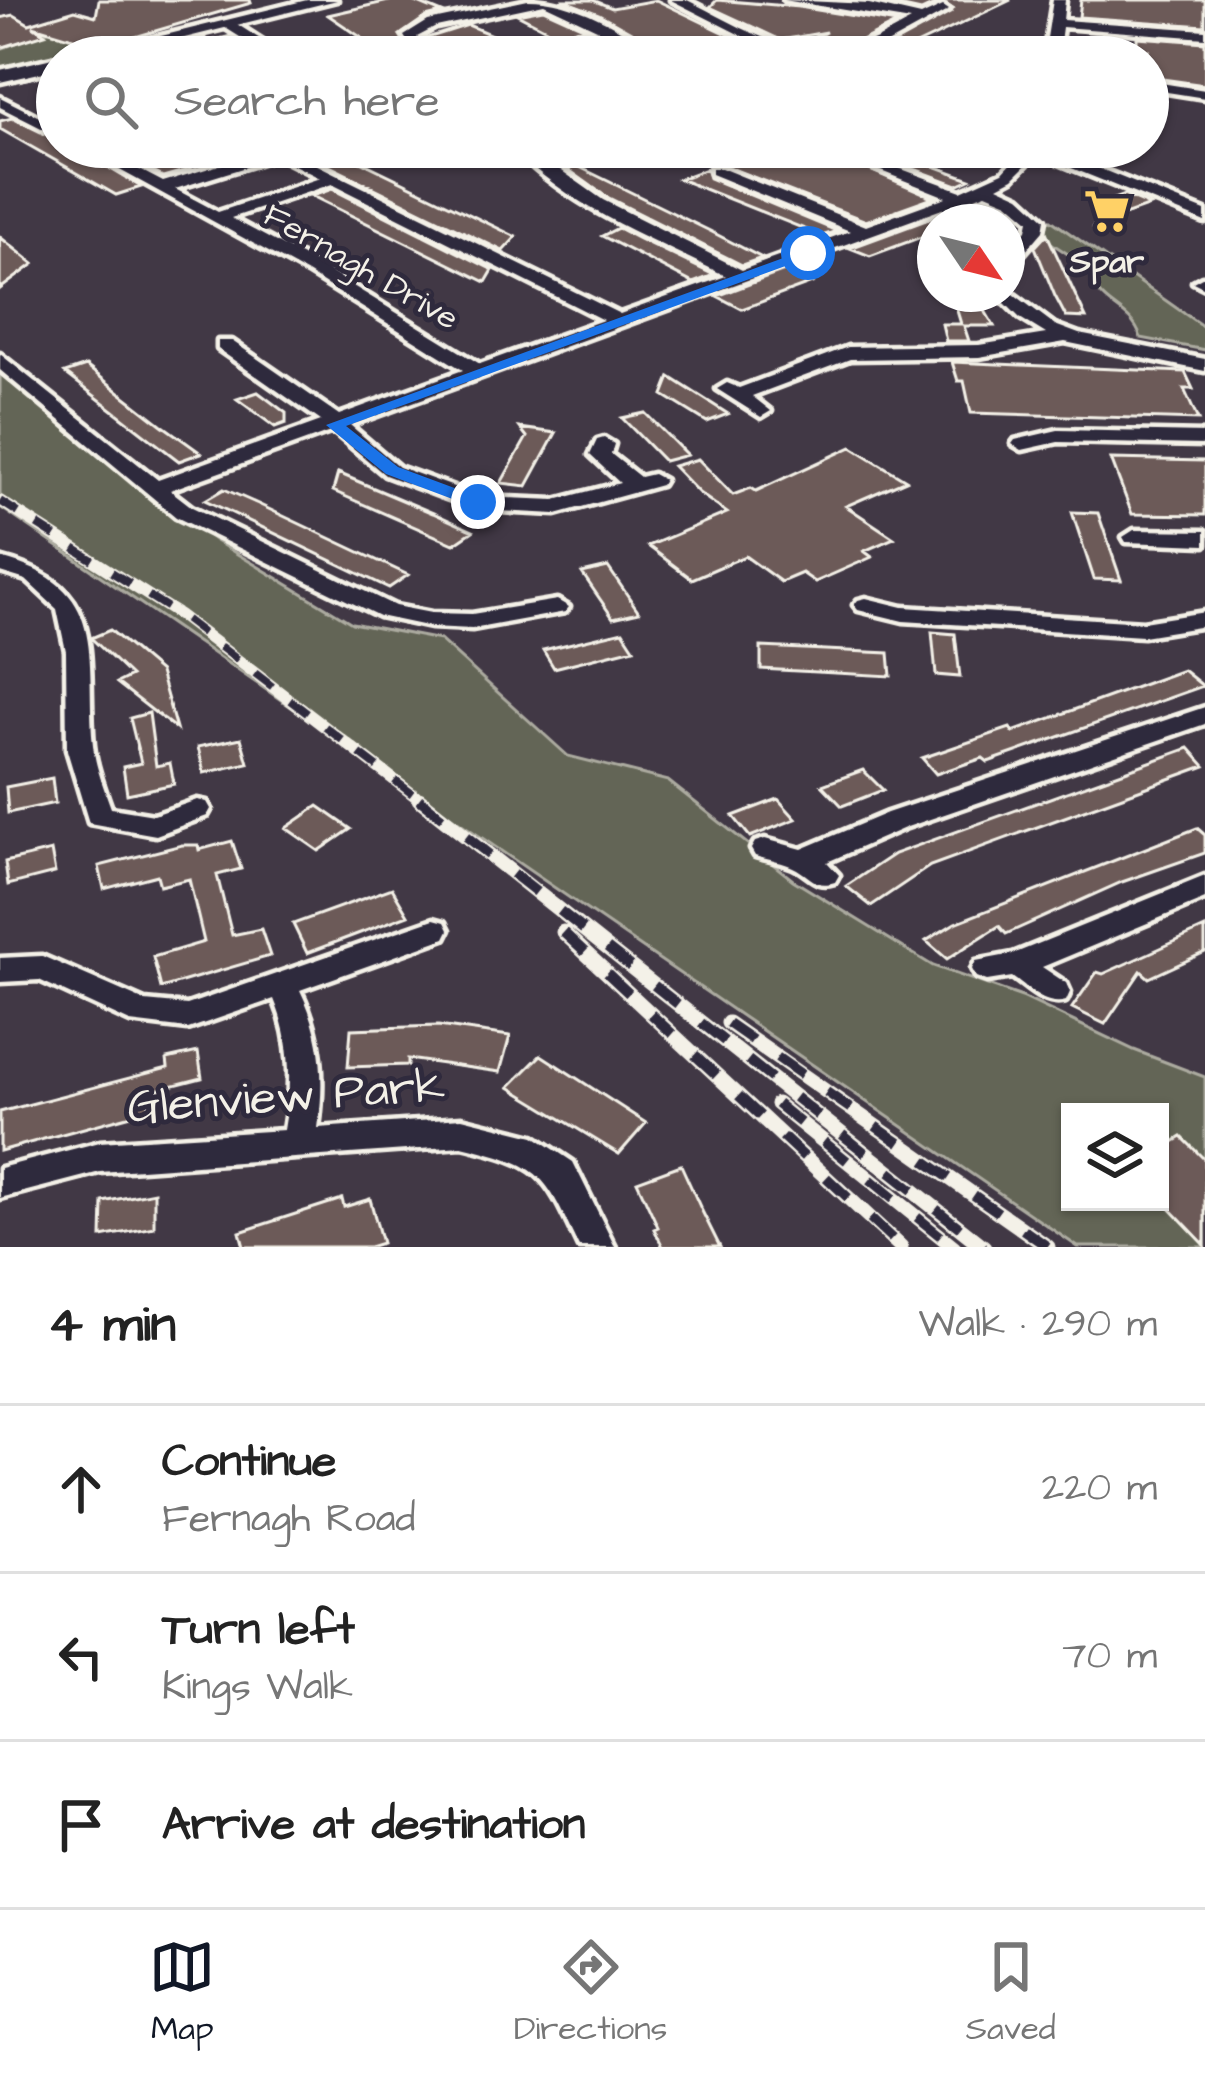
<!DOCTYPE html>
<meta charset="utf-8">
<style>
body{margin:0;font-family:"Architects Daughter",sans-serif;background:#f2f2f2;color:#222}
.controls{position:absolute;right:36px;bottom:36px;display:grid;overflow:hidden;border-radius:0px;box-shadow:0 3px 9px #0004}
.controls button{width:108px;height:108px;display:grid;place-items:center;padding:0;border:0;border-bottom:3px solid #e0e0e0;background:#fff;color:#222;font:60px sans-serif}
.compass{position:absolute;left:917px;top:204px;width:108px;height:108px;border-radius:50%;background:#fff;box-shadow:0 3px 9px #0004;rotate:125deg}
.stop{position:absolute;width:36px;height:36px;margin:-27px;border:9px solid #1a73e8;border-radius:50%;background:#fff}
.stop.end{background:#1a73e8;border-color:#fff;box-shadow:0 3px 12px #0008}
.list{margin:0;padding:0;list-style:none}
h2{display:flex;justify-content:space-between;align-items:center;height:156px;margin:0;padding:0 48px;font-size:51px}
h2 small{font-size:39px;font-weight:400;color:#767676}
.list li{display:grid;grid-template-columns:78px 1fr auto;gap:36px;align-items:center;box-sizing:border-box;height:168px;padding:0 48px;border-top:3px solid #e0e0e0}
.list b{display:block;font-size:45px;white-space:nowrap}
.list p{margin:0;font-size:39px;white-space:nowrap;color:#767676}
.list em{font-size:39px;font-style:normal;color:#767676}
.icon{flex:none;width:66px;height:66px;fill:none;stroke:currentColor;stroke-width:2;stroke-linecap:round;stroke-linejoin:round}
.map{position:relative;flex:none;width:1205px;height:1247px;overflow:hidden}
.search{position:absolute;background:#fff;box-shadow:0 3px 9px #0004;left:36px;right:36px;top:36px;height:132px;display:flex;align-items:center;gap:30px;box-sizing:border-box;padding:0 42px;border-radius:66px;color:#767676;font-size:45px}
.sheet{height:660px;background:#fff}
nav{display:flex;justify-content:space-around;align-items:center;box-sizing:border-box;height:168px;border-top:3px solid #e0e0e0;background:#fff;font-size:33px;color:#767676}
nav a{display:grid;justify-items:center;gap:6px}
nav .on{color:#111827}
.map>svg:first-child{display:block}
.green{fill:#646557;stroke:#acaba0;stroke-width:3;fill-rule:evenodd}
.building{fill:#6c5a59;stroke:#f4f1e8;stroke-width:3}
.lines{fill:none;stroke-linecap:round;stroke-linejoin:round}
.street-casing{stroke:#f4f1e8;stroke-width:9}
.secondary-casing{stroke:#f4f1e8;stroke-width:9}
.street{fill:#2f2a3d;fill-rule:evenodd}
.secondary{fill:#2f2a3d;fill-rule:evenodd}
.rail-far1-casing{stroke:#f4f1e8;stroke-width:12}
.rail-casing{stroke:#f4f1e8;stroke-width:15}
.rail-far1{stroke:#2f2a3d;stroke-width:8;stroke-dasharray:22;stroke-linecap:butt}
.rail{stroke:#2f2a3d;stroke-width:10;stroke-dasharray:30;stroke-linecap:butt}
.route{fill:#1a73e8}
.labels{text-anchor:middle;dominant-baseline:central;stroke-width:10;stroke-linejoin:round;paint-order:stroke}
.far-poi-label{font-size:33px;font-weight:bold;fill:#f4f1e8;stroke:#2f2a3d}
.far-street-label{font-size:33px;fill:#f4f1e8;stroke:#2f2a3d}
.near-street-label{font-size:48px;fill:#f4f1e8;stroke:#2f2a3d}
</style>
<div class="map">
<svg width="1205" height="1247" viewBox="0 0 1205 1247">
<rect width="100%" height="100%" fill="#413845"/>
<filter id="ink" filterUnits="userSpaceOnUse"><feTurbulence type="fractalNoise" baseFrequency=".00833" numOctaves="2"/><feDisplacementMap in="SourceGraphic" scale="24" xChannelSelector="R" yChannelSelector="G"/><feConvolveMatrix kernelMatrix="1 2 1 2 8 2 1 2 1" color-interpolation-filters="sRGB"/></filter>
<g filter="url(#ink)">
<path class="green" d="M50,30L99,48L0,70V49Z
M1051,220L1205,328V350L1141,338C1129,303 1095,309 1089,268L1036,233L1039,224Z
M0,372L214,540L352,623L440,640L568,756L668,781L793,880L933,966L1022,997L1134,1050L1205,1077V1247H1078L0,507ZM1070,1112H1160V1202H1070Z"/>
<path class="building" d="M99,0H250L251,3L118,42L106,36L86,42L33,26L45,34L0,48V18L14,15L29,24L75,10L96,16Z
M393,0H411L442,13L426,17L400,35L419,57H390L328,15Z
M562,0H593L612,8L656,0L750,45L676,57L599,14Z
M717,0L799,7L897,23L857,43L822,49L801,45L826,32L781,40L710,7Z
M872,0H1011L891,57L872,55L953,9L941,2L921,11Z
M1081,0H1205V26L1079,17Z
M543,9L585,28L551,35L549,48L608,41L619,48L548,57L537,50L546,29L517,14Z
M468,25L543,57H449L424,39Z
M231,36L264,57L141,53L205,38L206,42Z
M1137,37L1205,42V85L1148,77V50L1137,49Z
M12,118L57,140V147H74L141,187L116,195L0,129V121Z
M106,147H154L191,169L163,177Z
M291,147H331L516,237L503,251Z
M764,147H817L933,197L866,221L720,164Z
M855,147H882L970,179L957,185Z
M561,158L712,232L762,258L742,265L605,196L566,168L559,161Z
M706,169L709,178L837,231L822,236L679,179Z
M332,189L493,270L486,282L312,196Z
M1124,195L1150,206L1094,226L1103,203Z
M983,199L1003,207L963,222H935V232L870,256L850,248Z
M618,228L639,239L714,275L693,283L602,236Z
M1047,234L1086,318L1066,317L1055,296L1035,247Z
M0,237L34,264L0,289Z
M787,270L812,283L742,309L717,296Z
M952,294L978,299L994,326H964L969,341H946L942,324H961Z
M952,362L1185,372L1193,389H1184L1198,420L971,413L964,381H958Z
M86,366L162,425L201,453L179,461L65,373Z
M670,377L728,414L707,422L663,395Z
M258,392L286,413V423L275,427L237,399Z
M645,413L687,455L664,461L622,418Z
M520,428L556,433L527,486L501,483L527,437Z
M852,447L906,480L846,506L894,538L864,551L872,557L815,582L802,573L781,582L745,556L692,579L648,546L727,513L699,493L673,466L698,459L733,495L751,488L756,491Z
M1111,459L1205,461V515L1132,514Z
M338,473L433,513L473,531L454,544L333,491Z
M224,489L258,504L408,575L389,588L205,500Z
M1072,512L1098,513L1121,580L1094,579Z
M608,567L639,612L613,618L582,573Z
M110,630L160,672L176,729L117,683L131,676L91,638Z
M623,631L634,648L554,668L543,650Z
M932,632L955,634L960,677L936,675Z
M761,647L889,653L891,676L761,669Z
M1183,670L1203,686L988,762L983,758L936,774L922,758L1010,728L1013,732Z
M149,713L156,766L170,763L174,784L127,794L123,767L141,763L130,718Z
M241,738L248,763L204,773L198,747Z
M1189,748L1205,766L930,866L871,906L846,886L894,854Z
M863,770L883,790L842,806L822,785Z
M52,778L55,803L8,813L6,787Z
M778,799L796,819L750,837L733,816Z
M318,806L351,829L319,851L286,828Z
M1197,828L1205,835V853L1122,882L1006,934L999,926L947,959L926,941L955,923Z
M232,841L241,869L217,875L232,935L261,929L270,956L161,988L153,957L204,942L189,879L160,886L157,875L104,889L99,866L182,845H198L199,850Z
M51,851L55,873L8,885L5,862Z
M392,888L408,915L307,953L293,924Z
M1205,928V952L1149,978L1141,971L1105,1024L1072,1008L1097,972L1103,974Z
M438,1026L510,1036L500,1072L408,1059V1065L348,1067L351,1029Z
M198,1052L202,1078L147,1092L150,1110L0,1151V1112L168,1068L167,1059Z
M541,1055L646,1123L619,1154L509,1087Z
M1182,1137L1205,1160V1245L1160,1198V1150Z
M681,1165L702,1211L720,1247H663L654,1229L658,1227L637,1181Z
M154,1192V1227L102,1237L103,1202Z
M342,1199L344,1207L370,1199L382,1243L369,1247H244L240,1232Z"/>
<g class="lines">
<g class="street-casing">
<path id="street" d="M528,0C574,0 623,28 658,57H642L609,36L552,45V39L599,30L544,4L436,27L417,37L422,44L445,57C424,57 414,53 404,36L428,21Z
M671,0H687C728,20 793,61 840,52C866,47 888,33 911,21L784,0L869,4L921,16L943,6L949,10L878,49L850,57H810L772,51Z
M1053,0H1065L1063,20L1205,30V38L1062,27L1058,57H1044Z
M224,21H232L288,57H272L224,27Z
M1148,81L1205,90V98L1148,89Z
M0,97L57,126V136L0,107Z
M78,147H96L163,182L266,151L262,147H281L620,314L726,276C653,239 569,208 512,147H528L603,200L742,270L850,231L711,174V168H721L866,226L946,197L821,147H842L961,191L1003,172L1026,147H1046L1205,211V222L1037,154L1013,178L998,186L1020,196L1045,219L1043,231L1013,266L1007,267V252L1027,230L1029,220L1008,202L986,193L350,425L399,467L481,497L555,500L620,483L590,455L597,440L604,438L614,444L611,454L640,477L653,474L664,480L661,485L556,514L478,510L385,475L333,431L170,490L192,507L395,606L431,613L472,614L557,600L569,607L565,612L472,629L431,627L379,616L176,517L0,370V354L158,480L321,421L218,349V341H232L339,415L463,370L307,273ZM278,157L320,178L218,212L175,189ZM332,184L603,320L480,364L319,265L231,218Z
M1202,277H1205V288L1193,282Z
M1007,289L1055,325L1079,334L1205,359V371L1065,342L979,357L850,359L752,396L771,411L761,417L717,389L727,383L739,388L848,347L979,345L1046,334L1020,318L1000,298L997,294H1007Z
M1058,430L1205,433V445L1058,442L1022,450L1012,444L1015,440Z
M1134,530L1205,531V545L1126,542L1123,537Z
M0,558C111,586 85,654 93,745C95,766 104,788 111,808L154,815L197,800L207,802L211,809L207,816L156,835L89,823L67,750L66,651L57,609L26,580L0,572Z
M866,598L903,607L1143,622L1205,612V626L1143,636L903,621L858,610L854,605L858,600Z
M1205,707V724L907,827L827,862L839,875L835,882C816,888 812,878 797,869C784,862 768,860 755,856L751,849L755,842L765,839L802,849L887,813Z
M1205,876V899L1042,967L1066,983L1070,992L1066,1001C1045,1007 1029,989 1012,977L987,981L976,977L972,969L976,961L1013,954Z
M434,919L445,922L449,930L445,938L300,990C322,1035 325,1078 318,1128L462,1118L534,1136L573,1162L615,1247H579C544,1173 544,1166 462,1146L100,1172L0,1198V1168L100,1142L284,1130C292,1085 292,1042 274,999L188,1029L130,1022L39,980L0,982V958L42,956L145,1001L187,1005Z"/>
</g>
<g class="secondary-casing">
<path id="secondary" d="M307,0H337L108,57H76Z
M57,57V69L0,82V70Z"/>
</g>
<use href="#street" class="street"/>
<use href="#secondary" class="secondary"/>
<g class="rail-far1-casing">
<path id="rail-far1" d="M0,501L179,615L423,802"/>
</g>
<g class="rail-casing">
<path id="rail" d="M419,799L984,1247
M563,932L901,1247
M728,1023L1048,1247
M777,1104L954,1247"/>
</g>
<use href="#rail-far1" class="rail-far1"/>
<use href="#rail" class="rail"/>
</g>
</g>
<path class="route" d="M808,249L813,256L346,426L398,467L484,499V506H471L386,474L326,425Z"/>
<defs>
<g id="supermarket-bare" transform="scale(3.6)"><path d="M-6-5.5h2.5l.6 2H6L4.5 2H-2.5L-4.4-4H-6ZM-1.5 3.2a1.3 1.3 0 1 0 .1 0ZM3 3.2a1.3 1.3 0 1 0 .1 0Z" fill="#ffd166" stroke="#2f2a3d" stroke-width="2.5" paint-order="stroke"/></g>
</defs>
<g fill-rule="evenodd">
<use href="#supermarket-bare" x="1107" y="211"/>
</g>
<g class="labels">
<g class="far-poi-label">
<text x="1107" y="262">Spar</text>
</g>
<g class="far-street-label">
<text transform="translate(361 267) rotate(30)">Fernagh Drive</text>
</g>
<g class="near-street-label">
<text transform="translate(286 1097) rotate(-4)">Glenview Park</text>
</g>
</g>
</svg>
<div class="controls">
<button><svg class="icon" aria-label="layers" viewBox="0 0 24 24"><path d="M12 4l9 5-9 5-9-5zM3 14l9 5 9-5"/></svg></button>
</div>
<svg class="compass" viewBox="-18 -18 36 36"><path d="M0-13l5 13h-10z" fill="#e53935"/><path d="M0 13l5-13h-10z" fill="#767676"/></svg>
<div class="stop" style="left:808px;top:253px"></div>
<div class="stop end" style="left:478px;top:502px"></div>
<div class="search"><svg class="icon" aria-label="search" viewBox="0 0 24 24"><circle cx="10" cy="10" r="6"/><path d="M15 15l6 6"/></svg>Search here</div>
</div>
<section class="sheet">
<h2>4 min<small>Walk · 290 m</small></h2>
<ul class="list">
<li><svg class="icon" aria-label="ahead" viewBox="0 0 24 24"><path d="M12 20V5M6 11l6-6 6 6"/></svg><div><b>Continue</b><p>Fernagh Road</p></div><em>220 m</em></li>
<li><svg class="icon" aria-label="left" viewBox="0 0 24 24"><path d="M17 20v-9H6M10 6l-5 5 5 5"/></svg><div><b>Turn left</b><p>Kings Walk</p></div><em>70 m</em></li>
<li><svg class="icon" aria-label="arrive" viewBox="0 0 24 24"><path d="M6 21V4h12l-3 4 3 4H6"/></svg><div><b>Arrive at destination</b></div></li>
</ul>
</section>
<nav>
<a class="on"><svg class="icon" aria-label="map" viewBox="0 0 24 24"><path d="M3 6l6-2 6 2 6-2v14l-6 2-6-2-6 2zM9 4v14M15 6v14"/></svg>Map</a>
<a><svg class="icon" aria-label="directions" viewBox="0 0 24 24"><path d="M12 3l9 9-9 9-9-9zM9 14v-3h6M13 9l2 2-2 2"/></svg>Directions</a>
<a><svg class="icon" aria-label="saved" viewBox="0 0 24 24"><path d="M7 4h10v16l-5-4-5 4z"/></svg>Saved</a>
</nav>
